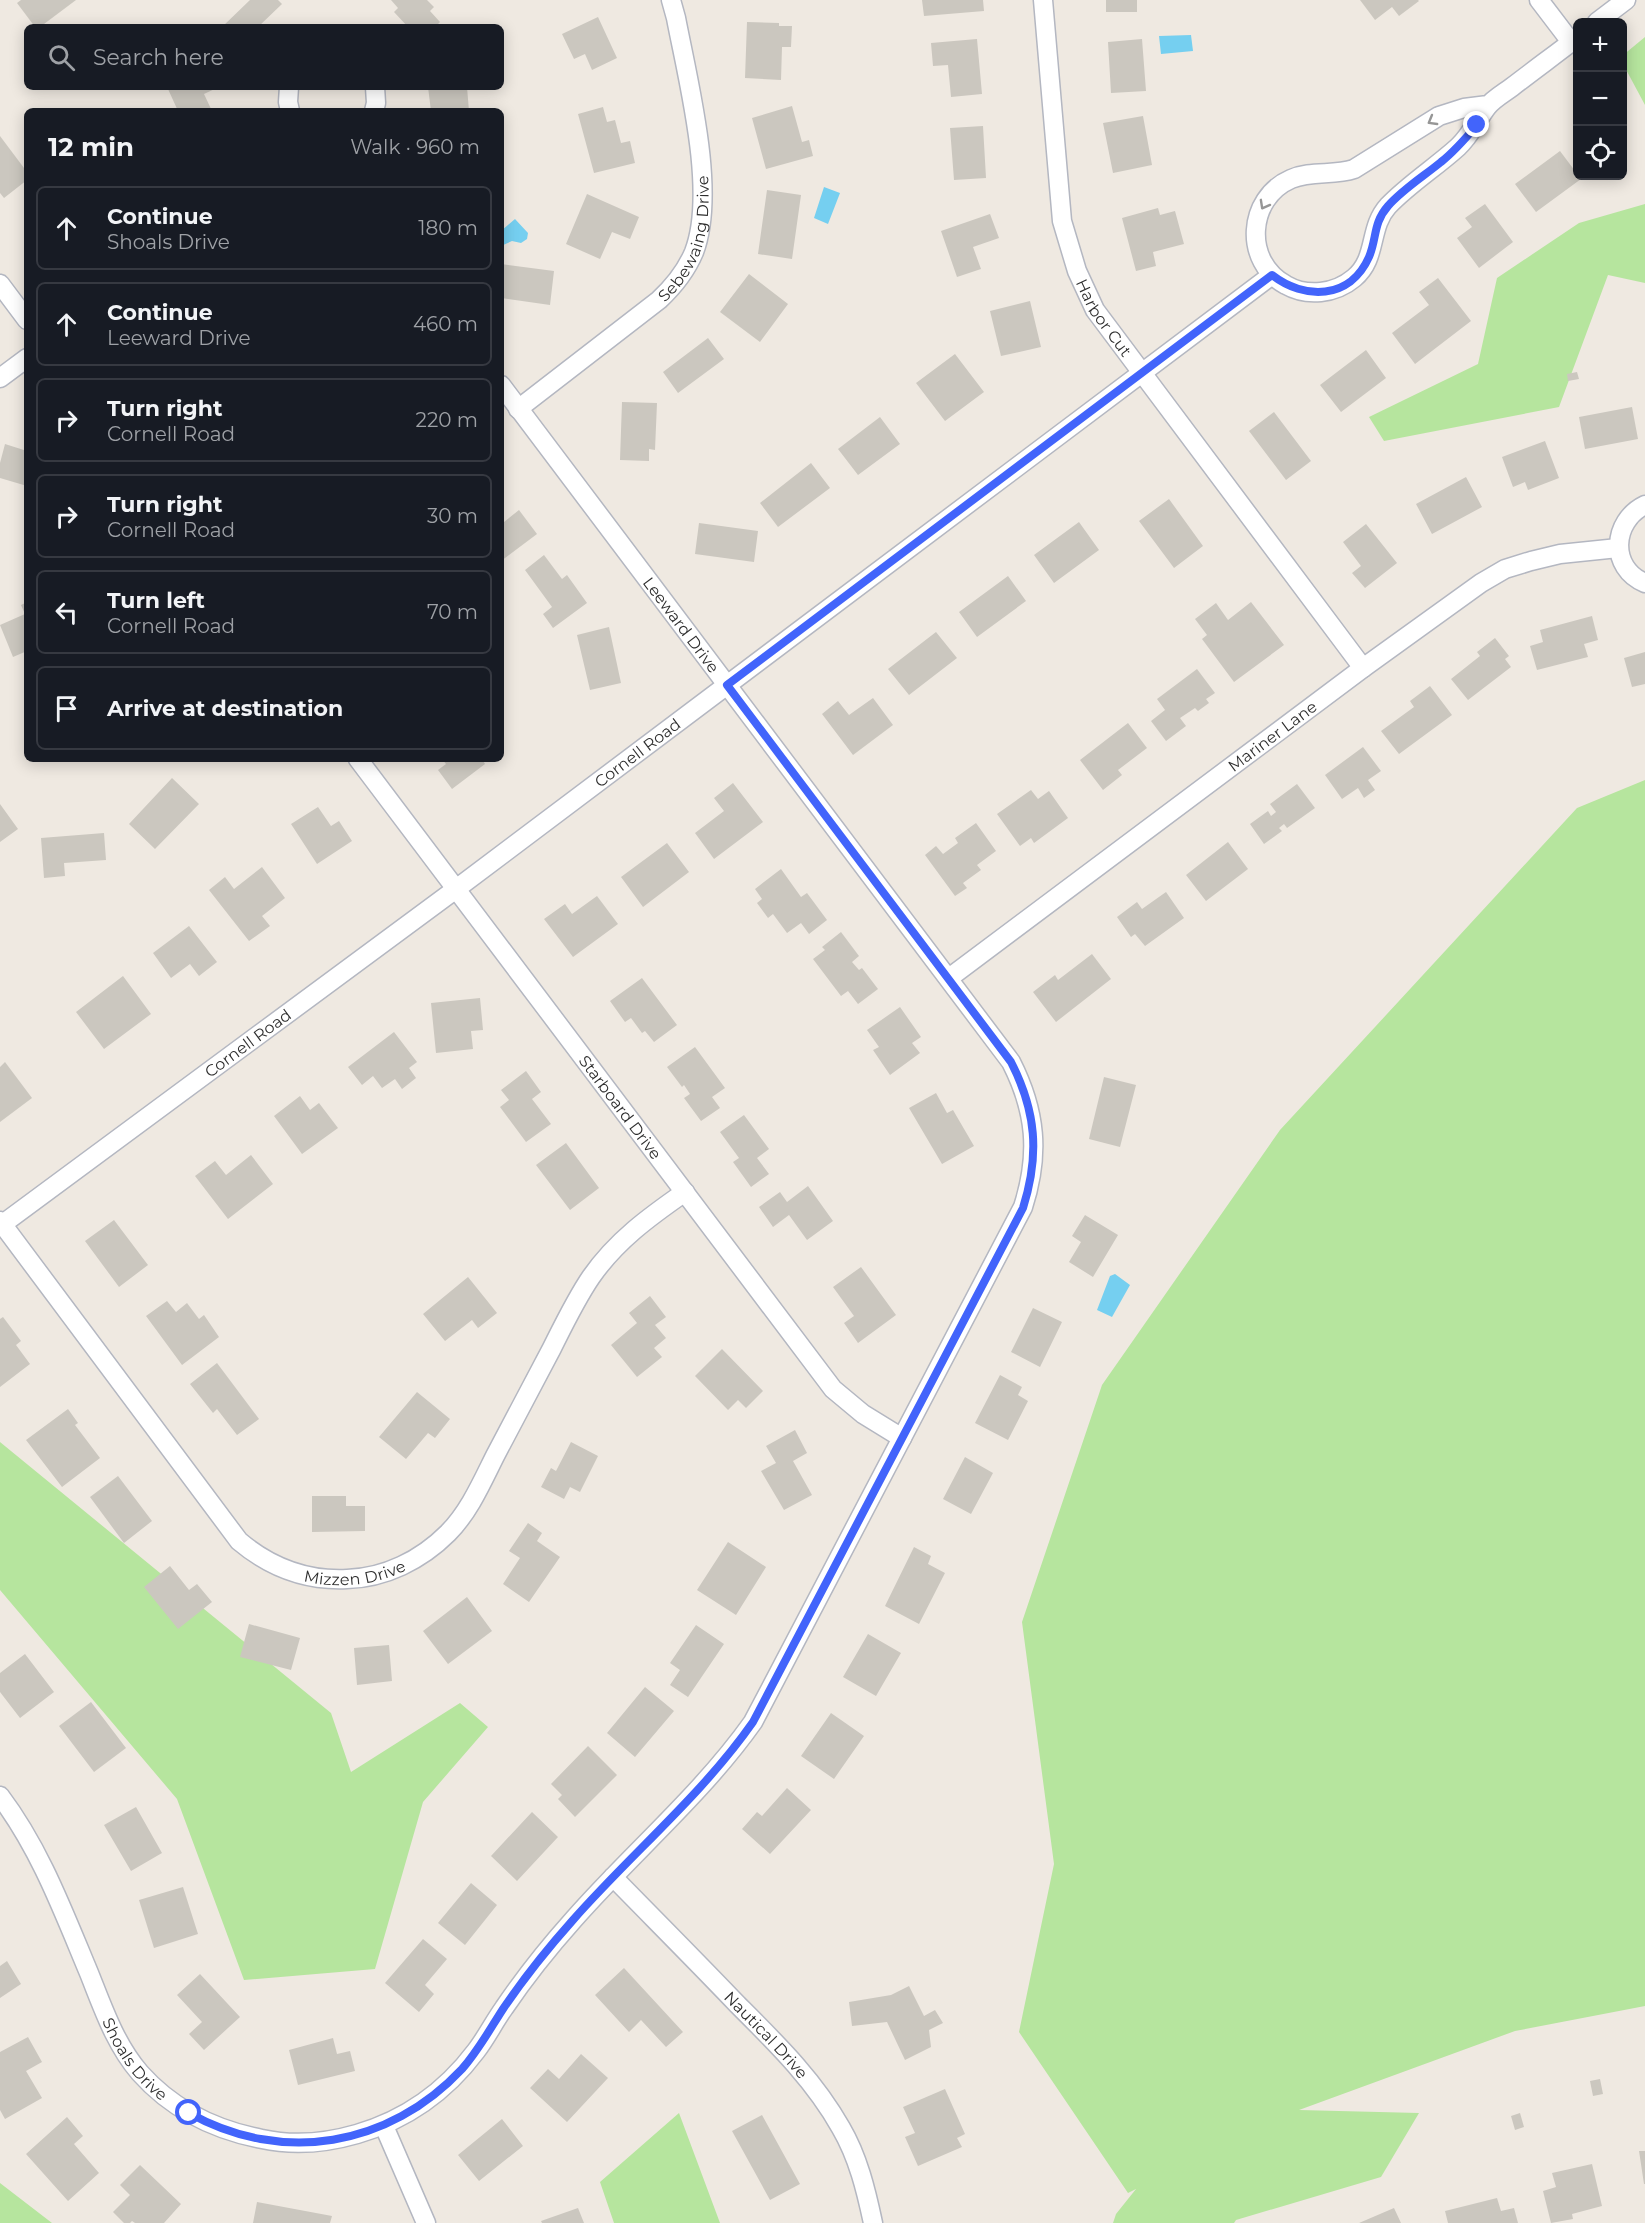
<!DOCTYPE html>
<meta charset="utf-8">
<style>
body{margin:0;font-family:Montserrat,sans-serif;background:#242831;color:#f1f3f6}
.controls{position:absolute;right:18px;top:18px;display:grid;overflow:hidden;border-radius:9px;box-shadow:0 3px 15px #0003}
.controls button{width:54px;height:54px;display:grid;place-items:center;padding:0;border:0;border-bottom:2px solid #363941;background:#171b24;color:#f1f3f6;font:30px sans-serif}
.stop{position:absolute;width:18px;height:18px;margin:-14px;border:4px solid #4264fb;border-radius:50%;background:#fff}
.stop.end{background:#4264fb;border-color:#fff;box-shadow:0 2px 6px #0008}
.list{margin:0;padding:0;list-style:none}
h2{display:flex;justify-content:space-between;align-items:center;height:78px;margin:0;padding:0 24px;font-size:26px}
h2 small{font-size:20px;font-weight:400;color:#9ea1a6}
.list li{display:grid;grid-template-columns:39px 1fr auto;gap:18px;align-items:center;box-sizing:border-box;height:84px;margin:0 12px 12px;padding:0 12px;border:2px solid #363941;border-radius:9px}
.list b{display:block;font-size:22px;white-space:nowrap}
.list p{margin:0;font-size:20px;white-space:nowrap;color:#9ea1a6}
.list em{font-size:20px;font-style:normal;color:#9ea1a6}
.icon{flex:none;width:33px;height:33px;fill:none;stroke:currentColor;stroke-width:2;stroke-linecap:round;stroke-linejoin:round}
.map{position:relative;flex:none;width:1645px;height:2223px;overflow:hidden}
.search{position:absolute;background:#171b24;box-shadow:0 3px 15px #0003;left:24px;top:24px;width:480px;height:66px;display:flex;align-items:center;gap:15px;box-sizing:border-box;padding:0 21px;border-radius:9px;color:#9ea1a6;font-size:22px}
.panel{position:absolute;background:#171b24;box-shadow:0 3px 15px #0003;left:24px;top:108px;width:480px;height:654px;border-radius:9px}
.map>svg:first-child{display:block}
.green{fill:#b6e59e}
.water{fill:#75cff0}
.building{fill:#cbc7bf}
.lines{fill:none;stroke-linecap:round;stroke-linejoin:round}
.street-casing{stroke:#b4b7c1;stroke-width:21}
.street{stroke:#fff;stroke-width:18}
.oneway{stroke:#969696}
.route{stroke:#4264fb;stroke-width:8}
.labels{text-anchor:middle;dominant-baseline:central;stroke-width:4.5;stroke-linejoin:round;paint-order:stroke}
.street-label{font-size:16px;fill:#2e2e2e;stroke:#fff}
</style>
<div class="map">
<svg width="1645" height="2223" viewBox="0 0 1645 2223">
<rect width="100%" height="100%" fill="#efe9e1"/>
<path class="green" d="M1645,37V105L1623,64L1622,56Z
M1645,204V283L1608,275L1559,407L1384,441L1369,417L1478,364L1497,278L1579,223Z
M1645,780V2006L1515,2031L1299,2110L1419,2113L1381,2177L1236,2220L1234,2223H1113L1116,2214L1136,2189L1128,2193L1019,2032L1054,1864L1022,1622L1102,1385L1280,1130L1577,808Z
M0,1442L331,1713L351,1772L460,1703L488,1727L423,1802L375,1969L244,1980L177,1799L0,1590Z
M679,2113L720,2223H614L600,2182Z
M0,2183L52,2223H0Z"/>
<path class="water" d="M1191,35L1193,51L1161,54L1159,36Z
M824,187L840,193L828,224L814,218Z
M515,219L528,233L527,239L521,243L512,241L501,246V231Z
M1115,1274L1130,1285L1112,1317L1097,1310L1110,1276Z"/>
<path class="building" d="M21,0H76L40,27H35L17,3Z
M250,0H278L282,4L258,27H222Z
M391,0H427L434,7L430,11L440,22L435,27H408L394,12L398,8Z
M922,0H983L984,11L924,16Z
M1106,0H1137V12H1106Z
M1360,0H1418L1419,1L1399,16L1392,7L1375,20Z
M598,17L617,58L592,70L585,54L574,59L562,34Z
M747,22L779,23V26H792L791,47H782L781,80L745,78Z
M977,39L982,94L951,97L948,65L933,66L931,43Z
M1142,39L1146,91L1111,93L1108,42Z
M171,87H219L204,94L212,111H178L168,89Z
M428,87H467L469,111H431Z
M792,106L802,142L809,140L813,156L766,169L752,118Z
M603,107L607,122L615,120L621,143L630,141L635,163L594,173L578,114Z
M1143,116L1152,165L1113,173L1103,123Z
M983,126L986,178L954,180L950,128Z
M0,136L27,172V180L4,198L0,193Z
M1560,151L1581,179L1536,212L1515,184Z
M767,190L801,195L792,259L758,254Z
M587,194L639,217L630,239L612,232L600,259L566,244Z
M1485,204L1513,242L1479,268L1457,238L1472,227L1465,218Z
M1158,208L1160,215L1175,211L1184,244L1153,252L1156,266L1136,271L1122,218Z
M990,214L999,238L973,247L981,269L957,277L941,231Z
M501,264L554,271L550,305L501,298Z
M749,274L788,304L760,342L720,312Z
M1438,278L1471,321L1415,364L1392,333L1429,305L1419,292Z
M1030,301L1041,347L1001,356L990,311Z
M708,338L724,359L678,393L663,372Z
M1366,350L1386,378L1341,412L1320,385Z
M955,354L984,392L945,421L916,383Z
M1577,372L1579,379L1568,381L1567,374Z
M622,402L657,403L655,450L649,449V461L620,460Z
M1632,407L1638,439L1585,449L1579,417Z
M1274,412L1311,461L1286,480L1249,431Z
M880,417L900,444L858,475L838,449Z
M1545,441L1559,478L1528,490L1525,482L1513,487L1502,457Z
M5,444L27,451V486L0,478V463Z
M811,463L830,488L778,527L760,503Z
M1466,477L1482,507L1432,534L1416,504Z
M1169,499L1203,546L1174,568L1139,521Z
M519,510L537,534L501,561V518L504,522Z
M1079,522L1099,550L1054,583L1034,555Z
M699,523L758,531L754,562L695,554Z
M1366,524L1397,563L1365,588L1352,573L1361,566L1343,542Z
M544,555L562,579L567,575L587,603L553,628L543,614L552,607L525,570Z
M1008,576L1026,601L977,637L959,612Z
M27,602V651L13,657L0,625L25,614L21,605Z
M1251,602L1284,645L1234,682L1202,639L1207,635L1195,619L1216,603L1228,620Z
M1592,616L1598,640L1584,644L1588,657L1537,670L1530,646L1543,642L1540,630Z
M609,627L621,683L590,690L577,635Z
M936,632L957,658L909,695L888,669Z
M1495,638L1509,656L1505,659L1511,667L1468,700L1451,679L1480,656L1477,652Z
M1645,652V684L1632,687L1624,658Z
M1197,669L1215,693L1206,699L1209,703L1198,711L1195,708L1180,718L1186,726L1166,741L1151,721L1165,710L1157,699Z
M1430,686L1452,715L1399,754L1381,731L1414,707L1410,701Z
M873,698L893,725L853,755L822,714L838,701L849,715Z
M1128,723L1147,748L1118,770L1122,775L1103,790L1080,760Z
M1363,747L1381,771L1368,780L1375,790L1364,798L1358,788L1342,799L1325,775Z
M442,759H482L485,764L452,789L438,770L446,764Z
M172,778L199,804L155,849L129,824Z
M733,783L763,822L714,859L695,833L724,811L714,798Z
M1297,784L1315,808L1287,828L1284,824L1279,828L1282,831L1264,844L1250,824L1268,811L1271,816L1276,812L1270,804Z
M1031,790L1038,799L1049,791L1068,818L1034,843L1031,838L1020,846L997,814Z
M0,804L18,829L0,842Z
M318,807L331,826L339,821L352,841L317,864L291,824Z
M976,823L996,851L977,865L981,870L963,883L967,888L955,896L925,855L936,846L943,854L958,843L955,838Z
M104,833L106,860L64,863L65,876L44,878L41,838Z
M1228,842L1248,869L1206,901L1186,875Z
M667,843L689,872L643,907L621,877Z
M262,867L285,898L262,916L270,926L249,941L209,890L225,877L234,889Z
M781,869L801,897L807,893L827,920L809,934L801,923L787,933L773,914L768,918L757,903L762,899L755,889Z
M1166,892L1184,918L1145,946L1135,934L1131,937L1117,917L1137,902L1142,909Z
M597,896L618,924L573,957L544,919L565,904L572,914Z
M189,926L217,962L199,976L190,964L171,978L153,953Z
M841,932L859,956L852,962L859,970L862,968L878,989L858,1004L848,991L841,996L813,959L825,950L822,947Z
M1092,954L1111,979L1056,1022L1033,992L1055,975L1058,980Z
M123,976L151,1014L104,1049L76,1012Z
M642,978L677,1025L654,1042L645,1031L642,1033L631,1018L625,1022L610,1001Z
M480,998L483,1030L471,1031L473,1049L436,1053L431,1003Z
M900,1007L921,1037L912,1043L920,1053L890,1075L873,1050L879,1047L867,1030Z
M394,1032L417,1062L409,1068L416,1078L402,1089L395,1079L382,1088L373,1076L362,1085L348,1067Z
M695,1047L725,1088L712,1097L720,1108L701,1121L684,1098L690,1094L684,1085L682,1087L667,1067Z
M5,1062L32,1098L0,1122V1067Z
M526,1071L541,1092L532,1099L551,1124L526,1142L500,1107L509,1100L501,1090Z
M1104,1077L1136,1085L1120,1147L1089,1139Z
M936,1093L947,1113L953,1110L974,1146L942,1164L909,1108Z
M300,1096L310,1110L319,1103L338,1128L302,1154L274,1116Z
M744,1115L769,1149L757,1158L769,1174L751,1187L733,1162L739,1158L720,1132Z
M566,1143L599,1188L570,1210L536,1165Z
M251,1155L273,1184L228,1219L195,1176L215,1161L226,1175Z
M808,1186L833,1221L807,1240L789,1215L773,1227L759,1207L780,1192L787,1202Z
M1085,1215L1118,1235L1093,1277L1069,1262L1081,1242L1072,1236Z
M114,1220L148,1265L119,1287L85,1241Z
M861,1267L896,1315L858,1343L844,1323L854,1316L833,1287Z
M468,1277L497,1313L478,1328L472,1320L445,1341L423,1314Z
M650,1296L666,1317L655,1325L666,1338L654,1348L662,1357L637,1377L611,1345L637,1323L629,1313Z
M167,1301L176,1312L187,1303L199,1319L204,1315L219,1337L182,1365L146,1316Z
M1033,1308L1062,1322L1040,1367L1011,1352Z
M3,1317L21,1341L16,1345L30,1364L0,1387V1319Z
M722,1349L763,1391L746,1408L738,1400L728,1410L695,1376Z
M217,1363L259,1419L237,1435L217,1409L213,1413L190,1384Z
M1000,1375L1022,1387L1018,1395L1028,1401L1008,1440L975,1423Z
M417,1392L450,1419L435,1438L428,1433L406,1459L379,1437Z
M68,1409L78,1423L75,1425L100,1458L62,1487L26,1440Z
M795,1430L807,1453L793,1461L812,1495L784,1510L761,1471L776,1463L766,1446Z
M571,1442L598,1456L580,1492L570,1487L564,1499L541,1487L551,1468L556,1471Z
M965,1457L993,1473L971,1514L943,1499Z
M118,1476L152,1521L124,1543L90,1497Z
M312,1496H346V1506H365V1531L312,1532Z
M528,1523L542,1533L537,1541L560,1557L529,1602L503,1584L520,1558L509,1551Z
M728,1542L766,1567L736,1615L697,1590Z
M914,1547L931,1556L928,1564L945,1573L919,1624L885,1606Z
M170,1566L189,1590L197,1584L212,1602L178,1629L144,1587Z
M467,1597L492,1631L448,1664L423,1631Z
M249,1624L300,1638L291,1670L240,1657Z
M696,1625L724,1644L688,1697L670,1685L680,1670L670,1663Z
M868,1634L901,1653L876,1696L843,1677Z
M389,1645L392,1681L357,1685L354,1648Z
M25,1654L54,1692L20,1718L0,1692V1673Z
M645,1687L674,1711L635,1757L607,1733Z
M91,1702L126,1748L94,1772L59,1726Z
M831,1713L864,1736L834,1779L801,1756Z
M588,1746L617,1775L575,1817L558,1799L562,1795L551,1784Z
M787,1788L811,1810L770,1854L742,1829L757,1812L762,1816Z
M136,1807L162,1853L131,1871L104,1825Z
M532,1812L558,1837L517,1881L491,1856Z
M471,1883L497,1905L465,1945L438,1923Z
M183,1887L198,1934L154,1948L139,1900Z
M423,1939L447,1959L425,1985L434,1994L419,2012L385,1983Z
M7,1961L21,1984L0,1998V1966Z
M624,1968L683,2032L666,2047L641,2020L629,2032L595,1995Z
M200,1974L240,2017L204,2050L189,2034L202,2022L177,1995Z
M909,1986L924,2016L935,2010L943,2023L929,2030L931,2047L905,2060L887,2022L852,2026L849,2002L891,1995Z
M28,2037L42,2062L26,2071L42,2098L5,2119L0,2110V2052Z
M333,2038L337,2054L350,2051L355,2071L298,2085L289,2050Z
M581,2054L608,2078L567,2122L530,2088L548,2069L559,2079Z
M1600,2079L1603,2094L1593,2096L1590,2081Z
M945,2089L965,2134L957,2138L962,2147L918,2166L905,2137L915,2133L903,2107Z
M1520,2113L1524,2127L1515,2130L1511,2116Z
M762,2115L800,2184L770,2200L732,2131Z
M67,2117L83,2136L74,2144L99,2173L68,2201L26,2154Z
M502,2119L523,2146L479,2181L458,2155Z
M1639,2151H1645V2184H1644Z
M1592,2164L1602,2206L1572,2214L1573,2219L1551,2223L1543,2191L1556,2187L1552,2173Z
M140,2165L181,2204L164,2223H135L132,2221L130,2223H124L113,2212L130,2195L120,2185Z
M1497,2198L1501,2211L1514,2208L1518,2223H1448L1445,2211Z
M257,2202L332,2216L330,2223H253Z
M578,2208L584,2223H542L541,2221Z
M1394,2208L1401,2223H1359Z"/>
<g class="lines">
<g class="street-casing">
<g id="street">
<path id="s1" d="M1043,0L1062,221L1077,271L1095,310L1363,668"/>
<path d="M1539,0L1571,42"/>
<path d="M1597,22L1626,0"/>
<path d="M289,87L288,102L290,111"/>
<path d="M1488,105L1464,108L1439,116L1354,169C1334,176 1311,170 1291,179C1247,198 1243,262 1286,285C1307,297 1335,294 1354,278C1378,258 1368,228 1388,206C1409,184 1436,167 1458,147C1471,135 1477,120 1487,107C1493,99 1504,93 1512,87C1534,70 1556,54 1578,37"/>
<path d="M374,111L376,103L375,87"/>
<path d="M0,284L27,320"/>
<path d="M0,378L27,358"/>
<path id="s2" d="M518,409L659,300C674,286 686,271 694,252C717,192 688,81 676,18L671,0"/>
<path d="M1645,505C1612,521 1609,568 1645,583"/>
<path id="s3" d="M358,759L833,1389L863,1414L902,1438"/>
<path id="s4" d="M949,978L1363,668L1481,583L1505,569L1531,561L1560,554L1618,548"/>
<path id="s5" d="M0,1221L239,1541C271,1568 306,1581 347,1579C385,1578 421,1560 448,1533C469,1512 482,1482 495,1456C514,1420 533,1384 552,1348C564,1324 576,1299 591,1277C616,1241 649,1217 685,1192"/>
<path id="s6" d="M0,1226L456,889L1272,275"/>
<path id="s7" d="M0,1796C40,1849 63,1911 89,1973C103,2008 115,2044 140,2073C173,2110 215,2130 262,2139C294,2146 326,2143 357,2134C405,2120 446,2091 476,2051C486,2038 494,2022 504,2008C525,1977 549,1947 574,1919C632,1853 702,1794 753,1722L1023,1207C1040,1154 1036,1111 1011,1062L501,385"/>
<path id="s8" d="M613,1877C655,1920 697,1962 738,2005C776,2043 814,2080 841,2128C858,2157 866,2190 873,2223"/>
<path d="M384,2126L426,2223"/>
</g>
</g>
<use href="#street" class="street"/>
</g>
<defs><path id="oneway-chevron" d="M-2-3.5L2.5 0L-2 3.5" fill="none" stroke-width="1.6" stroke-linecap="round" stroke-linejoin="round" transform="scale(1.5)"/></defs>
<g class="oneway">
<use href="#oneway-chevron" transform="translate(1432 121) rotate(150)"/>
<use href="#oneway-chevron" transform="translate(1264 205) rotate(119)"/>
</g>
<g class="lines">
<path class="route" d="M189,2113C282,2165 389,2147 462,2069C478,2051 490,2029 503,2009C524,1978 548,1948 573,1920C632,1853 702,1795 753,1722L1023,1208C1040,1154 1036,1111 1011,1062L727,685L1272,275C1304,300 1350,300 1369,257C1377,238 1373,223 1388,206C1403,189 1424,176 1441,162C1455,151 1466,138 1477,125"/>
</g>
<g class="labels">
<g class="street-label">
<text stroke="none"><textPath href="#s2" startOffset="248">Sebewaing Drive</textPath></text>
<text stroke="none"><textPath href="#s1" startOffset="328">Harbor Cut</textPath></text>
<text transform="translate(681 625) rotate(53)">Leeward Drive</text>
<text stroke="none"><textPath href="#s4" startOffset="404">Mariner Lane</textPath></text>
<text stroke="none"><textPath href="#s6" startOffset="794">Cornell Road</textPath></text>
<text stroke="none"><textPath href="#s6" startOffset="308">Cornell Road</textPath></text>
<text stroke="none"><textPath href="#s3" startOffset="436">Starboard Drive</textPath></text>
<text stroke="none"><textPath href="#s5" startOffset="525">Mizzen Drive</textPath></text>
<text stroke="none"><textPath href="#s8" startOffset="220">Nautical Drive</textPath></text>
<text stroke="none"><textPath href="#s7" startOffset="297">Shoals Drive</textPath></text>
</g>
</g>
</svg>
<div class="controls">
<button>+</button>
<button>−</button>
<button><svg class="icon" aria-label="locate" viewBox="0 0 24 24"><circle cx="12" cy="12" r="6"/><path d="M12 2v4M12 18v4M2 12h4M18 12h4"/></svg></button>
</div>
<div class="stop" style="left:189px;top:2113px"></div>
<div class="stop end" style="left:1477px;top:125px"></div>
<div class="search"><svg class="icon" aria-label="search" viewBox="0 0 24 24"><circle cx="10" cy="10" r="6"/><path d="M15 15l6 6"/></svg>Search here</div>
<section class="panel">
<h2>12 min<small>Walk · 960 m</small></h2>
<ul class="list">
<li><svg class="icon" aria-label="ahead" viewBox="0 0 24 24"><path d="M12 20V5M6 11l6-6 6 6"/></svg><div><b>Continue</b><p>Shoals Drive</p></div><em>180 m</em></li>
<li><svg class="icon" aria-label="ahead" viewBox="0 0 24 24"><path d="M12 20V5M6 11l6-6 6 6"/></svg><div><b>Continue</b><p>Leeward Drive</p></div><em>460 m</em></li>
<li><svg class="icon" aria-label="right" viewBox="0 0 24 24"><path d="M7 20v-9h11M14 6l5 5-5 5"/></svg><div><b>Turn right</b><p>Cornell Road</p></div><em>220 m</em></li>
<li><svg class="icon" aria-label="right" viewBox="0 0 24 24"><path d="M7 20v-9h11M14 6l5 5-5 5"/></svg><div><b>Turn right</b><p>Cornell Road</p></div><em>30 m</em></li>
<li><svg class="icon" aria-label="left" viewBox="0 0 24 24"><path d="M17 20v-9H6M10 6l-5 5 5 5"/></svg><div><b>Turn left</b><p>Cornell Road</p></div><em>70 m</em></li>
<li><svg class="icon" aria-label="arrive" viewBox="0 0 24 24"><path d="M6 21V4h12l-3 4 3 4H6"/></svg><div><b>Arrive at destination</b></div></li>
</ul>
</section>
</div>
